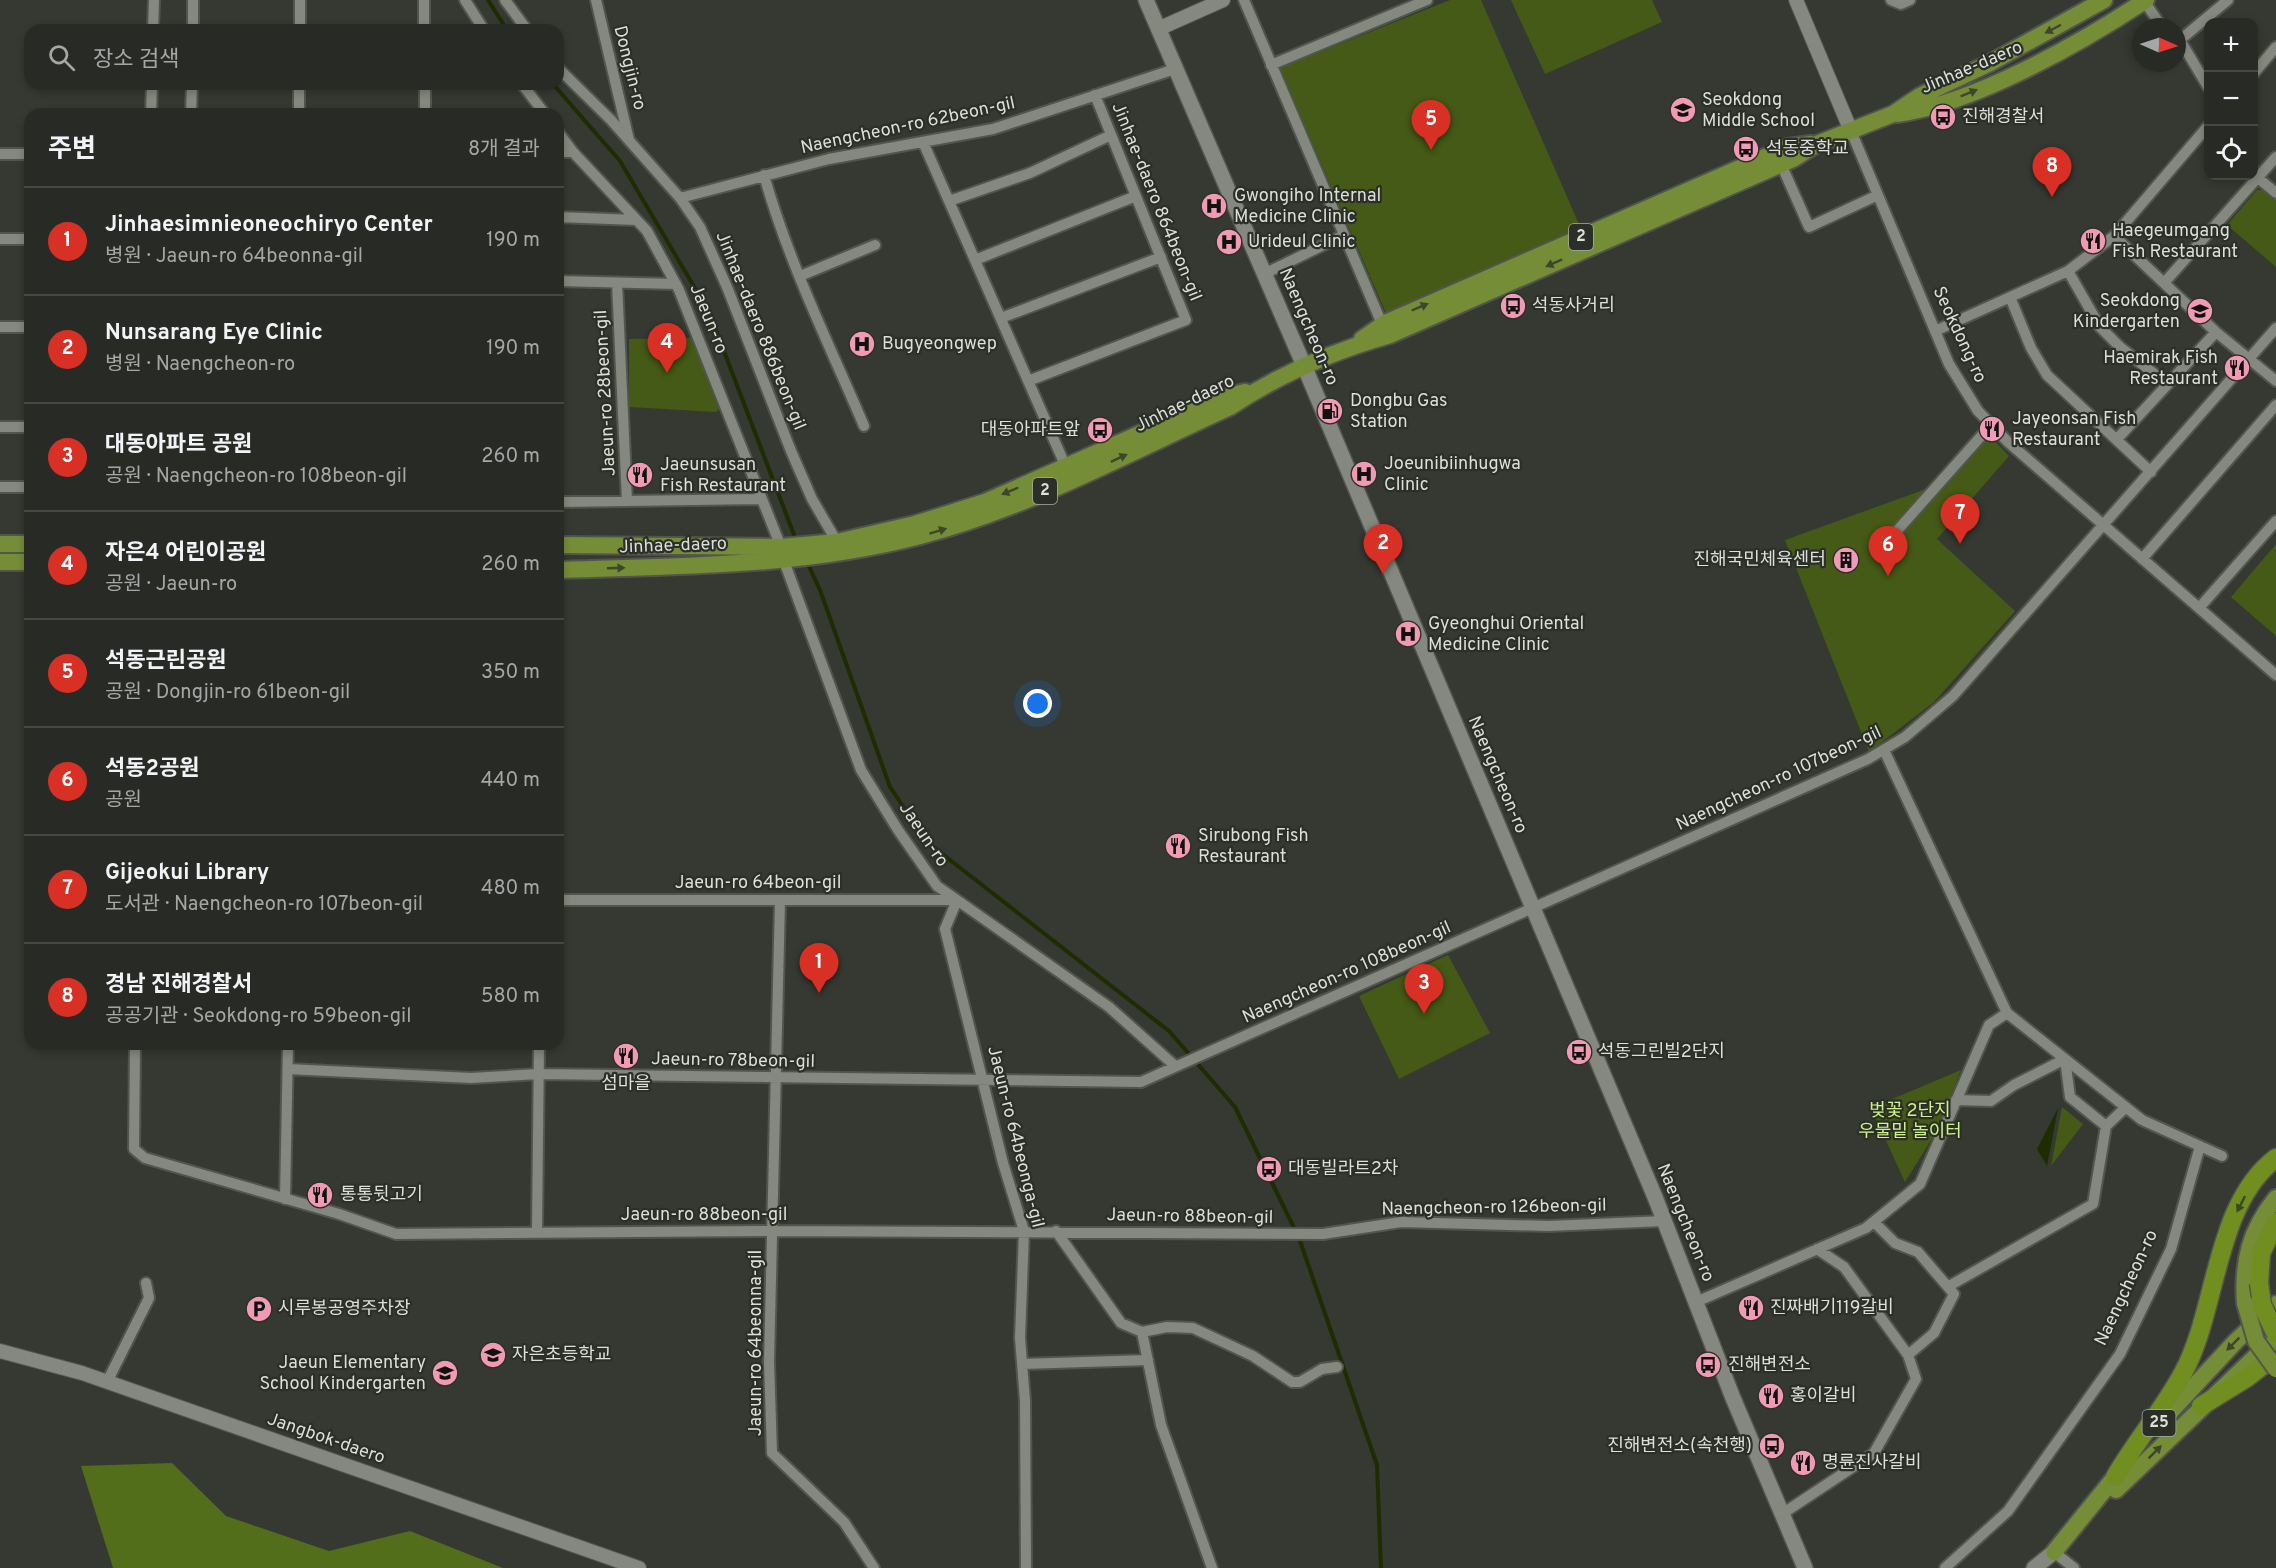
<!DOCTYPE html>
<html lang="ko">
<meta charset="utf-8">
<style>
body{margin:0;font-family:Overpass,"Noto Sans KR",sans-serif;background:#30332d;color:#f1f3f6}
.controls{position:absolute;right:18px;top:18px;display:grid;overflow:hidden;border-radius:12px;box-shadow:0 3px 9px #0003}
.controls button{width:54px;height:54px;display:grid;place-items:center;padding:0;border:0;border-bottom:2px solid #444742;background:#282b25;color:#f1f3f6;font:30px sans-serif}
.compass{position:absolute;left:2132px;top:18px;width:54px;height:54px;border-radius:50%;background:#282b25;box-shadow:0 3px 9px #0003;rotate:93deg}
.you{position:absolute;left:1038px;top:704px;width:21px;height:21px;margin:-15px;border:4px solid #fff;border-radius:50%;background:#1a73e8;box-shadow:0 0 0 9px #1a73e833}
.badge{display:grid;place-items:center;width:39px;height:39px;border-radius:50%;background:#d93025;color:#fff;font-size:20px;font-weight:700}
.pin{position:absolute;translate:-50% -50px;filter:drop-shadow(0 2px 3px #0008)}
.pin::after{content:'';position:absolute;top:32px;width:21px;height:18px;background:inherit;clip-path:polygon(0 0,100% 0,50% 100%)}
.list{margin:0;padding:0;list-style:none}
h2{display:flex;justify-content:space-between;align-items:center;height:78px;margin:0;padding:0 24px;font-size:26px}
h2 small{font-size:20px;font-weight:400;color:#a5a7a7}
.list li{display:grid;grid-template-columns:39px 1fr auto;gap:18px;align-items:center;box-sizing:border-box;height:108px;padding:0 24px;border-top:2px solid #444742}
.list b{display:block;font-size:22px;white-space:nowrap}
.list p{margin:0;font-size:20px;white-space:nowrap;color:#a5a7a7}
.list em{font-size:20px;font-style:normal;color:#a5a7a7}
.icon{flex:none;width:33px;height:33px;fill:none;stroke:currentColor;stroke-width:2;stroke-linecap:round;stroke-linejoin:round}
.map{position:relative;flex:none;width:2276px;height:1568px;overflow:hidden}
.search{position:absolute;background:#282b25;box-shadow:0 3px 9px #0003;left:24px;top:24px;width:540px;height:66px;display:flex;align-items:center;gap:15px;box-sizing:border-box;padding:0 21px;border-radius:18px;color:#a5a7a7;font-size:22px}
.panel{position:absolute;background:#282b25;box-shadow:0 3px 9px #0003;left:24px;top:108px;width:540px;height:942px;border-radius:18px}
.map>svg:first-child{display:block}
.green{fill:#445a16}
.forest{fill:#536e1a}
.water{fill:#1e2c00}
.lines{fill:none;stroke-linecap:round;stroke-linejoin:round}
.stream{stroke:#1e2c00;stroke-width:4}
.minor-casing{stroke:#52554e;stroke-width:14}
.tertiary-casing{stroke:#52554e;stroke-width:16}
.secondary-casing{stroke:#52554e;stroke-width:18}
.primary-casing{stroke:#52554e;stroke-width:20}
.trunk-casing{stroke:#52554e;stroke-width:21}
.minor{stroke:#84887e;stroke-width:10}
.tertiary{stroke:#84887e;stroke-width:14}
.secondary{stroke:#84887e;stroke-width:15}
.primary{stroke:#768d38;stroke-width:16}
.trunk{stroke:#718f20;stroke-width:18}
.primary-bridge-casing{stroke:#52554e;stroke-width:20;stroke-linecap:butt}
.trunk-bridge-casing{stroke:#52554e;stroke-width:21;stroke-linecap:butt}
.primary-bridge{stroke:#768d38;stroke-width:16}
.trunk-bridge{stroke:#718f20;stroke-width:18}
.oneway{fill:#3e462b}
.oneway2{fill:#3c4725}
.labels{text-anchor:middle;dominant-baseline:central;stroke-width:4.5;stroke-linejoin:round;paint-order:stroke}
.shield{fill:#2b2f27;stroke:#a7aaa4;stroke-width:1.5}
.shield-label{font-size:16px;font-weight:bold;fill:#dcded9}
.street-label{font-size:18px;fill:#dcded9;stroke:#2b2f27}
.poi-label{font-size:18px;fill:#dcded9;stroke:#2b2f27;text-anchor:start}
.park-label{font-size:18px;fill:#cbf386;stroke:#2b2f27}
</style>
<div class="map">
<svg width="2276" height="1568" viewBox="0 0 2276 1568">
<rect width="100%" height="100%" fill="#353931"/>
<path class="green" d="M1450,0H1481L1582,231L1386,313L1280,68Z
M1511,0H1652L1662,22L1545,74Z
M2257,190H2265L2276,199V267L2227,225Z
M692,338L719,409L716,412L629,407V339Z
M1989,435L2009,456L1937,539L2015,611L1934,702L1869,752L1785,540L1926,489L1940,490Z
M2276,544V636L2231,597Z
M1448,955L1490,1033L1399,1079L1359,996Z
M1961,1070L1938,1129L1905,1182L1871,1108Z
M2062,1107L2083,1124L2051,1166Z"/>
<path class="forest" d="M172,1463L226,1516L329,1551L410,1531L503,1568H113L81,1466Z"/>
<path class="water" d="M2058,1108L2047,1166L2037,1149Z"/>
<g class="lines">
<path class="stream" d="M488,0L507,30
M553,84L620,161L709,312L796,540
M806,560L820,590L890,787L927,842L1169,1031L1235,1107L1299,1238L1377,1465L1381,1568"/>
<g class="minor-casing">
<path id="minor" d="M424,0V30
M465,0L484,30
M505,0L527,30
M596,0L629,140
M1244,0L1382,324
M1891,0L1901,4L1910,0
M2144,1L2162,27
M153,30L154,0
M193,30V0
M300,30V0
M2180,40L2228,0
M2180,40L2208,87
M1271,65L1427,0
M558,68L611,120L680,198L700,227L727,287L791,451L812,499L837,542
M2254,73L2276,47
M425,84V114
M522,84L545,114
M151,114L152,84
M191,114L192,84
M299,114V84
M1851,131L1949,364L1978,411L2008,442L2276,675
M558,132L573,152L647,231L679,290L781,547
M923,142L1066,467
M558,152H573
M0,154H30
M1781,164L1809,227L1878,195
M764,175C788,261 829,344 864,426
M2258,178L2276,193
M680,198L829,159L993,129L1175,69
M949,201L1030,173L1111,135
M558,217L636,220
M2114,236L2216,332L2276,381
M0,239H30
M975,260L1136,196
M2068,271L2100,327L2120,347L2166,383
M1264,274L1344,235
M800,276L875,245
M558,281L676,284
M617,283L627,501
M2164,283L2276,157
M2010,297L2031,348L2047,375L2151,472
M1001,318L1161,257
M0,327H30
M1935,331L2068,271L2114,236L2208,126
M1028,381L1186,320L1095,95
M0,427H30
M2118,438L2216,332
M0,487H30
M558,502L760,499
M1895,533L1991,425
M2142,559L2276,405
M784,561L861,770L898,830L937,886L1109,1007L1174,1065
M2199,608L2276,521
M1884,750L2007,1013L2142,1120L2222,1156
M558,900H957L945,929L1003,1163L1024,1231L1020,1338L1025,1401L1026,1568
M780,900L769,1362L772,1453L844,1522L874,1568
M135,1044L134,1149L145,1158L339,1214L396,1234L774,1231L1323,1234L1401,1222L1549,1226L1664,1221
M288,1069L471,1078L538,1074L1141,1082L1868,759L1905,737L1953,696L2276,328
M1956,1100L1991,1101L2014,1085L2065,1059L2070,1097L2106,1126
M2106,1126L2126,1107
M285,1199L288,1044
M1874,1222L1895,1243L1918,1252L1954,1294L1934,1333L1908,1355
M1056,1231L1121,1323L1142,1332L1161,1425L1212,1568
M537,1232L539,1044
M1949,1286L2093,1204L2106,1126
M1696,1302L1866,1228L1920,1184L1989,1025L2007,1013
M1142,1332L1167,1327L1193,1328L1253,1356L1292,1382H1300L1322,1369L1337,1367
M1022,1364L1148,1360
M107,1382L149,1298L146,1283
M1782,1514L1874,1453L1916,1379L1908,1355L1844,1267L1817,1249
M2054,1552L2074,1568
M1945,1568L2008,1511L2120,1354L2171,1249L2200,1146"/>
</g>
<g class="tertiary-casing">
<path id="tertiary" d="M1796,0L1851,131
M1158,29L1223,0
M0,1351L82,1373L639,1568"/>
</g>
<g class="secondary-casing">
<path id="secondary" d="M1146,0L1305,368L1655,1197L1733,1398L1805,1568
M2034,1568L2054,1552"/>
</g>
<g class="primary-casing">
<path id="primary" d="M1897,114C1974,104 2081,43 2146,0
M1362,339L1385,323L1788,147L1811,144
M0,544H30
M558,545L781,547L837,542L915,524L985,502L1221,398L1245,392
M0,562H30
M558,570C679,566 802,567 920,536C1028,508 1129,453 1230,407C1278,375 1334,351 1390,335L1793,159L1817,144L1893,114L1920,96L1990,63L2104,0
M2245,1303C2242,1262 2250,1230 2276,1198
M2157,1426L2236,1341L2276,1304
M2116,1490L2276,1337
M2054,1552L2123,1467"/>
</g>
<g class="trunk-casing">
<path id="trunk" d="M2259,1283L2261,1253L2276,1222
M2201,1406L2248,1377L2276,1355
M2115,1477C2136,1441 2163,1410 2183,1373C2218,1309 2214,1205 2276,1158"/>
</g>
<use href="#minor" class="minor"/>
<use href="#tertiary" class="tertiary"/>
<use href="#secondary" class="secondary"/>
<use href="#primary" class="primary"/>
<use href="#trunk" class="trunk"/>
<g class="primary-bridge-casing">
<path id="primary-bridge" d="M2245,1303L2256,1341L2276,1369"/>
</g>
<g class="trunk-bridge-casing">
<path id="trunk-bridge" d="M2259,1283L2262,1305L2276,1334"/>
</g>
<use href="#primary-bridge" class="primary-bridge"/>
<use href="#trunk-bridge" class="trunk-bridge"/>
</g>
<defs><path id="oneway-solid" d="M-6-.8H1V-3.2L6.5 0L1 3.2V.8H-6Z" transform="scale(1.5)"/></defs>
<g class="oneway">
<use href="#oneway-solid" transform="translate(2053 29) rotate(152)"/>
<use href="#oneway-solid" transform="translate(1969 93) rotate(-22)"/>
<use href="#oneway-solid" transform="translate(1554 263) rotate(156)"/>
<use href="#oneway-solid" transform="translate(1420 307) rotate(-23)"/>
<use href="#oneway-solid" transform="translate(1119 458) rotate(-25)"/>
<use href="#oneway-solid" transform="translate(1010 491) rotate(157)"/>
<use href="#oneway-solid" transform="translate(938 531) rotate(-17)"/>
<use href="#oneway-solid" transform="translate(616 568) rotate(-2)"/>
<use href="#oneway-solid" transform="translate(2233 1344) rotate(135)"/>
<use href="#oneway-solid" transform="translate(2155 1452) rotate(-45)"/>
</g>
<use class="oneway2" href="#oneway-solid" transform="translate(2241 1204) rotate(117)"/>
<defs>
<g id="school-disc" transform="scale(1.35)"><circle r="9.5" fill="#f09ab5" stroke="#2b2f27"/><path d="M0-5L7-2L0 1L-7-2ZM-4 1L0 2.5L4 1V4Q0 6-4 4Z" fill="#111"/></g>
<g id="bus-disc" transform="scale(1.35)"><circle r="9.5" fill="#f09ab5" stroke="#2b2f27"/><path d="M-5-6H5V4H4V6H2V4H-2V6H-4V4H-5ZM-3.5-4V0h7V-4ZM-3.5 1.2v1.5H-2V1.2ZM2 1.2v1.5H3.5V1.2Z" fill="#111"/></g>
<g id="hospital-disc" transform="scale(1.35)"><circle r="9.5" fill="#f09ab5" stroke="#2b2f27"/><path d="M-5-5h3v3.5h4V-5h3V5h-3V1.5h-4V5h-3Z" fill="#111"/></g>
<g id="restaurant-disc" transform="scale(1.35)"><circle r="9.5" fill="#f09ab5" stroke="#2b2f27"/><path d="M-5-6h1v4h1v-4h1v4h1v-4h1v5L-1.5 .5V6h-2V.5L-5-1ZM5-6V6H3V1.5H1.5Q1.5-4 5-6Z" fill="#111"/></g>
<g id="fuel-disc" transform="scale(1.35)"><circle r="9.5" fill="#f09ab5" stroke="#2b2f27"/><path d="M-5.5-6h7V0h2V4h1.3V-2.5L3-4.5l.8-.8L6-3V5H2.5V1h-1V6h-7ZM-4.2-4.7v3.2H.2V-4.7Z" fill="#111"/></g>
<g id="building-disc" transform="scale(1.35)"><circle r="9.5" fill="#f09ab5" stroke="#2b2f27"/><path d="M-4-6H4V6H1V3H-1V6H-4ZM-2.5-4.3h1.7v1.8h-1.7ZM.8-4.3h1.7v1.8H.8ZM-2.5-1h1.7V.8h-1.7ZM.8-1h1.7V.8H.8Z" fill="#111"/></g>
<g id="parking-disc" transform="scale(1.35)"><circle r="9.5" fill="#f09ab5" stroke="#2b2f27"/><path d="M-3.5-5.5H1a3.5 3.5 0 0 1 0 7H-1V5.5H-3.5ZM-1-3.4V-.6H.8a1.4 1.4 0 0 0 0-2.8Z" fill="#111"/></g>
</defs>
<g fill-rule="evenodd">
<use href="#school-disc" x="1683" y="110"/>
<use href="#bus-disc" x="1943" y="117"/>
<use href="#bus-disc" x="1746" y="149"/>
<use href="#hospital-disc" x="1214" y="206"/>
<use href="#restaurant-disc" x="2093" y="241"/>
<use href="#hospital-disc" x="1229" y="242"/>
<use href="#bus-disc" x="1513" y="306"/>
<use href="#school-disc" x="2200" y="311"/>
<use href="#hospital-disc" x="862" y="344"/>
<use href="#restaurant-disc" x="2237" y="368"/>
<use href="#fuel-disc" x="1330" y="411"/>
<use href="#restaurant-disc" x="1992" y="429"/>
<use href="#bus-disc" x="1100" y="430"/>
<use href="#hospital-disc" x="1364" y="474"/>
<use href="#restaurant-disc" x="640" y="475"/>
<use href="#building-disc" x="1846" y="560"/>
<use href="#hospital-disc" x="1408" y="634"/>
<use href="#restaurant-disc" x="1178" y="846"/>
<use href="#bus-disc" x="1579" y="1052"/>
<use href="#restaurant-disc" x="626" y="1056"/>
<use href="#bus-disc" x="1269" y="1169"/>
<use href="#restaurant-disc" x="320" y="1195"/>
<use href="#restaurant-disc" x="1751" y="1308"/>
<use href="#parking-disc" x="259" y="1309"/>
<use href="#school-disc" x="493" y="1355"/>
<use href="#bus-disc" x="1708" y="1365"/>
<use href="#school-disc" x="445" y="1373"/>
<use href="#restaurant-disc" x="1771" y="1396"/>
<use href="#bus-disc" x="1772" y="1446"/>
<use href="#restaurant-disc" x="1803" y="1463"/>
</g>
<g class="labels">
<g class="shield">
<rect x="1569" y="224" width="24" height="26" rx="4.5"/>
<rect x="1033" y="478" width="24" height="26" rx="4.5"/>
<rect x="2142.5" y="1410" width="33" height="26" rx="4.5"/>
</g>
<g class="shield-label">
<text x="1581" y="237">2</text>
<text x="1045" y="491">2</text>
<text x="2159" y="1423">25</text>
</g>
<g class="street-label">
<text transform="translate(629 68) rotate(76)">Dongjin-ro</text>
<text transform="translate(1972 68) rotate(-23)">Jinhae-daero</text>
<text transform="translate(908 126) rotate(-12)">Naengcheon-ro 62beon-gil</text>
<text transform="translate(1156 202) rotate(68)">Jinhae-daero 864beon-gil</text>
<text transform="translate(708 319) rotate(68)">Jaeun-ro</text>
<text transform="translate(1308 327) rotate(67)">Naengcheon-ro</text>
<text transform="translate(760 331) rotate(68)">Jinhae-daero 886beon-gil</text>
<text transform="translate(1959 335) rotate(65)">Seokdong-ro</text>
<text transform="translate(606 393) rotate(-93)">Jaeun-ro 28beon-gil</text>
<text transform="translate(1185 404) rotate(-26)">Jinhae-daero</text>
<text transform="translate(673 546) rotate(-2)">Jinhae-daero</text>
<text transform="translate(1497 775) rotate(67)">Naengcheon-ro</text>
<text transform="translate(1779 779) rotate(-25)">Naengcheon-ro 107beon-gil</text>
<text transform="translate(923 835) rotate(56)">Jaeun-ro</text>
<text x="758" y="883">Jaeun-ro 64beon-gil</text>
<text transform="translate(1347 973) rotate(-24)">Naengcheon-ro 108beon-gil</text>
<text transform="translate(733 1061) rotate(1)">Jaeun-ro 78beon-gil</text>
<text transform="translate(1015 1137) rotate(76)">Jaeun-ro 64beonga-gil</text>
<text transform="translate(1494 1208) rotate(-1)">Naengcheon-ro 126beon-gil</text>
<text x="704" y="1215">Jaeun-ro 88beon-gil</text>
<text transform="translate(1190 1217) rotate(1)">Jaeun-ro 88beon-gil</text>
<text transform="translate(1685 1223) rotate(68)">Naengcheon-ro</text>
<text transform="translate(2127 1288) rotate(-65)">Naengcheon-ro</text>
<text transform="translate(756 1343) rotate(-90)">Jaeun-ro 64beonna-gil</text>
<text transform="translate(326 1439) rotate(19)">Jangbok-daero</text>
</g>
<g class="poi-label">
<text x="1702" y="100">Seokdong<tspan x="1702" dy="21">Middle School</tspan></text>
<text x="1962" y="117">진해경찰서</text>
<text x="1766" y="149">석동중학교</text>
<text x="1234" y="196">Gwongiho Internal<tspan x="1234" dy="21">Medicine Clinic</tspan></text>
<text x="2112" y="231">Haegeumgang<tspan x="2112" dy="21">Fish Restaurant</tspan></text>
<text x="1248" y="242">Urideul Clinic</text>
<text x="2180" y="301" text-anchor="end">Seokdong<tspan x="2180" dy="21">Kindergarten</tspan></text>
<text x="1532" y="306">석동사거리</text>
<text x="882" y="344">Bugyeongwep</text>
<text x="2218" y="358" text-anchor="end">Haemirak Fish<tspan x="2218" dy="21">Restaurant</tspan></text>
<text x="1350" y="401">Dongbu Gas<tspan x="1350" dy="21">Station</tspan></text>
<text x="2012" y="419">Jayeonsan Fish<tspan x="2012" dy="21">Restaurant</tspan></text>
<text x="1080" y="430" text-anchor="end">대동아파트앞</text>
<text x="1384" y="464">Joeunibiinhugwa<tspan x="1384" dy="21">Clinic</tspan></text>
<text x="660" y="465">Jaeunsusan<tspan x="660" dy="21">Fish Restaurant</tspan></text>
<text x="1826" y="560" text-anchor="end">진해국민체육센터</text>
<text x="1428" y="624">Gyeonghui Oriental<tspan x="1428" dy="21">Medicine Clinic</tspan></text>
<text x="1198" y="836">Sirubong Fish<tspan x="1198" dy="21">Restaurant</tspan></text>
<text x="1598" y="1052">석동그린빌2단지</text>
<text x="626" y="1084" text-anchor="middle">섬마을</text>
<text x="1288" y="1169">대동빌라트2차</text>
<text x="340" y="1195">통통뒷고기</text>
<text x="1770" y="1308">진짜배기119갈비</text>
<text x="278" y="1309">시루봉공영주차장</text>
<text x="512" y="1355">자은초등학교</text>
<text x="426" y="1363" text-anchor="end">Jaeun Elementary<tspan x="426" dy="21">School Kindergarten</tspan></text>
<text x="1728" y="1365">진해변전소</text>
<text x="1790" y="1396">홍이갈비</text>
<text x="1752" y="1446" text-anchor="end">진해변전소(속천행)</text>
<text x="1822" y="1463">명륜진사갈비</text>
</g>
<g class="park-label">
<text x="1910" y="1111">벚꽃 2단지<tspan x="1910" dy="21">우물밑 놀이터</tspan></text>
</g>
</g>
</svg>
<div class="controls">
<button>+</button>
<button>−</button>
<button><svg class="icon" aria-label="locate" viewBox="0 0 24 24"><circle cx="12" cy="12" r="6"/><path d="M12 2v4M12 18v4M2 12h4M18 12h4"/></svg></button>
</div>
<svg class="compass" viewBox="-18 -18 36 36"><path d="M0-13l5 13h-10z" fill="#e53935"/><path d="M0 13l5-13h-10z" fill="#a5a7a7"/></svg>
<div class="you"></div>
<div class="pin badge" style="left:819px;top:993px">1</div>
<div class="pin badge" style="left:1383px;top:574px">2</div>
<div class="pin badge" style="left:1424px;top:1014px">3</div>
<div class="pin badge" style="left:667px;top:373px">4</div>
<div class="pin badge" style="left:1431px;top:150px">5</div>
<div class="pin badge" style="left:1888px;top:576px">6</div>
<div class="pin badge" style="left:1960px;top:544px">7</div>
<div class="pin badge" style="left:2052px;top:197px">8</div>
<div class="search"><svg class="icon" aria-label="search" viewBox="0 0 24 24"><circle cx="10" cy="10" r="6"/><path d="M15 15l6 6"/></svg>장소 검색</div>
<section class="panel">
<h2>주변<small>8개 결과</small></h2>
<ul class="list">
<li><span class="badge">1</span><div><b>Jinhaesimnieoneochiryo Center</b><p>병원 · Jaeun-ro 64beonna-gil</p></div><em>190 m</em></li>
<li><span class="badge">2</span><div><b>Nunsarang Eye Clinic</b><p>병원 · Naengcheon-ro</p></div><em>190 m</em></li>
<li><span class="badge">3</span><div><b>대동아파트 공원</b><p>공원 · Naengcheon-ro 108beon-gil</p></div><em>260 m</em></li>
<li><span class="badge">4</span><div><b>자은4 어린이공원</b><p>공원 · Jaeun-ro</p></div><em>260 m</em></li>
<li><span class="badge">5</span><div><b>석동근린공원</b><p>공원 · Dongjin-ro 61beon-gil</p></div><em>350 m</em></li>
<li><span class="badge">6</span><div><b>석동2공원</b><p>공원</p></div><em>440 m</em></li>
<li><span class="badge">7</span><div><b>Gijeokui Library</b><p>도서관 · Naengcheon-ro 107beon-gil</p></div><em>480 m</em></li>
<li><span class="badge">8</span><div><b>경남 진해경찰서</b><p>공공기관 · Seokdong-ro 59beon-gil</p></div><em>580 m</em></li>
</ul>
</section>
</div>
